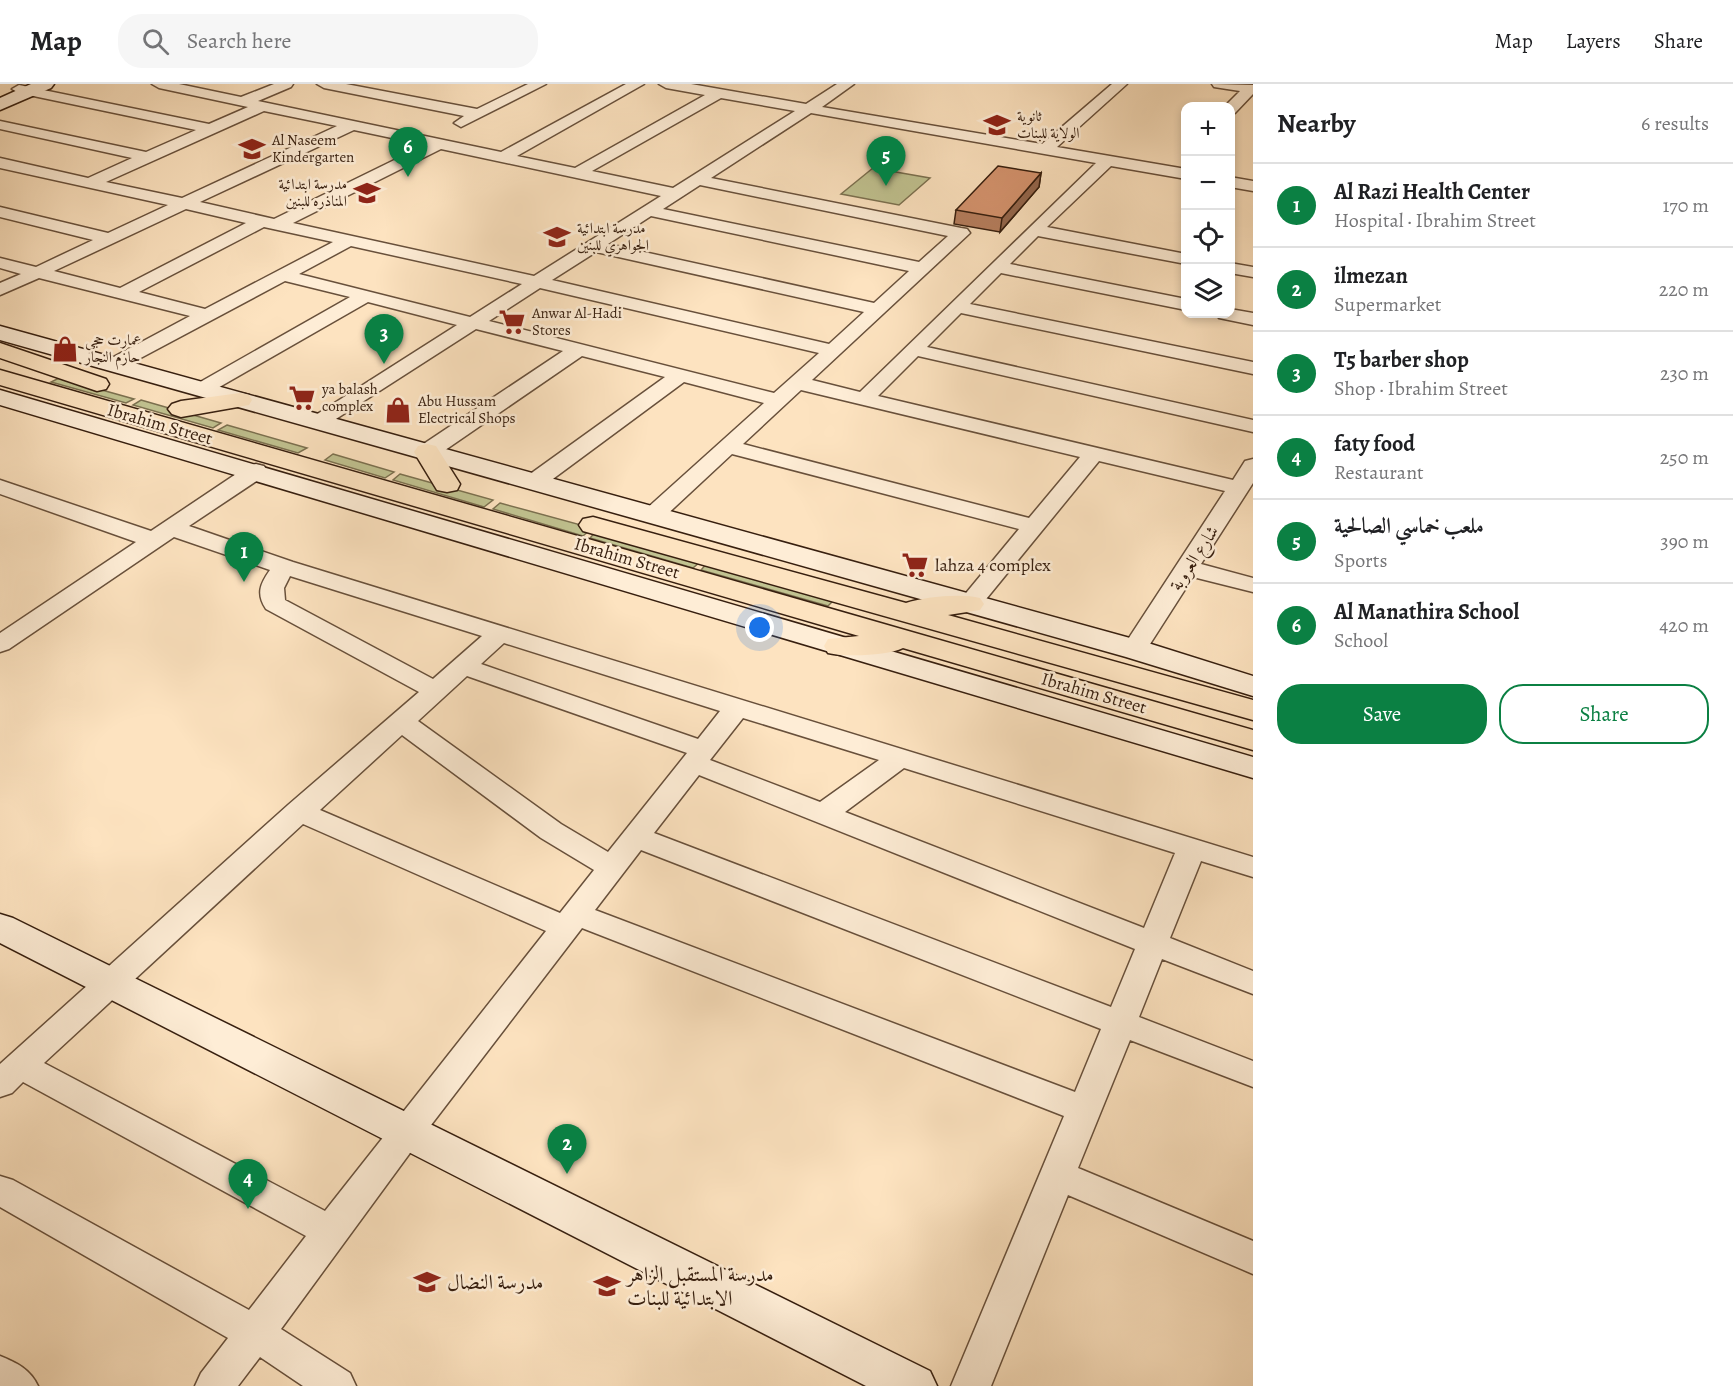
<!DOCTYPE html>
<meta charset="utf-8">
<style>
body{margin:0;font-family:Alegreya,Amiri,serif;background:#f6f6f6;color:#202124}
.controls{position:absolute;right:18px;top:18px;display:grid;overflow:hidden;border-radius:12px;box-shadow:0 3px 9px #0003}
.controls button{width:54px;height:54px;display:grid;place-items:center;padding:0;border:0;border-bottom:2px solid #e0e0e0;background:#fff;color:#202124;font:30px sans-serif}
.you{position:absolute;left:760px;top:544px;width:21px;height:21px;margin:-15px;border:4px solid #fff;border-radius:50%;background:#1a73e8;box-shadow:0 0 0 9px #1a73e833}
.badge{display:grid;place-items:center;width:39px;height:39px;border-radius:50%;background:#0b8043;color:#fff;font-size:20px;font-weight:700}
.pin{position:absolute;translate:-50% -50px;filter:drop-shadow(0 2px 3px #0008)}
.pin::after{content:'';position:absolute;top:32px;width:21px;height:18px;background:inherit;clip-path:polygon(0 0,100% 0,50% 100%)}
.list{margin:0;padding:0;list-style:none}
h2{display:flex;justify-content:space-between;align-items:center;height:78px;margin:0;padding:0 24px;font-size:26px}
h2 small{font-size:20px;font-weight:400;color:#757577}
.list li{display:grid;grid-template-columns:39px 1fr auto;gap:18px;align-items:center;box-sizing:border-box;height:84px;padding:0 24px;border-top:2px solid #e0e0e0}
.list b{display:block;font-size:22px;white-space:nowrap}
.list p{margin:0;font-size:20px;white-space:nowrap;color:#757577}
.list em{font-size:20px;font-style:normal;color:#757577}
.actions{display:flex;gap:12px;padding:18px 24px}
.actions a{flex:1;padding:14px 0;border:2px solid #0b8043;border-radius:24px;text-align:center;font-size:21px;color:#0b8043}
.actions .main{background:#0b8043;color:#fff}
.icon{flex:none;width:33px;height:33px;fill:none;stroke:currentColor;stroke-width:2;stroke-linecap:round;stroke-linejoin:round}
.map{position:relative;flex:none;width:1253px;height:1302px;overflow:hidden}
header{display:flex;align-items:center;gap:36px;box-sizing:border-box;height:84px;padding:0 30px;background:#fff;border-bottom:2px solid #e0e0e0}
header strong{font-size:28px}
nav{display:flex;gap:33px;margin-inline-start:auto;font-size:21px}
.search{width:420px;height:54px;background:#f6f6f6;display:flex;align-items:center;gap:15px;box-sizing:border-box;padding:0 21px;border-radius:24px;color:#757577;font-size:22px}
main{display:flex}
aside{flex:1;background:#fff}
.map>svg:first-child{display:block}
.green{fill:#c1c391;stroke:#7c7150;stroke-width:1.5}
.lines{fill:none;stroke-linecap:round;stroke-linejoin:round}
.street-casing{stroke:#68503b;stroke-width:3}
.secondary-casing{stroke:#371f0f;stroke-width:3}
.primary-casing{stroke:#371f0f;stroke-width:3}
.street{fill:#feedd6;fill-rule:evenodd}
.secondary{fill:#feedd6;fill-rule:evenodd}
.primary{fill:#fde3c0;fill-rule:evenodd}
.wall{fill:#b77f5f;stroke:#371f0f;stroke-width:1.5}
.shaded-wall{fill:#95684e;stroke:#371f0f;stroke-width:1.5}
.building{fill:#d5946f;stroke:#371f0f;stroke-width:1.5}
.labels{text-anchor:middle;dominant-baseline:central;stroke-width:5;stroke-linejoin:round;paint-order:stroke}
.far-poi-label{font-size:15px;fill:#371f0f;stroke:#feedd6;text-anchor:start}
.street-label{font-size:18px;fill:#371f0f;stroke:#feedd6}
.poi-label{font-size:18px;fill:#371f0f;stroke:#feedd6;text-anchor:start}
.near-poi-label{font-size:21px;fill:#371f0f;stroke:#feedd6;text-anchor:start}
</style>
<header>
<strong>Map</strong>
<div class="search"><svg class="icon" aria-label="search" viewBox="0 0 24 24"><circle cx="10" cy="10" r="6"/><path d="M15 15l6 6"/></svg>Search here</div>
<nav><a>Map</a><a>Layers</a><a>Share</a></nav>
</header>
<main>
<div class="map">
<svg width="1253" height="1302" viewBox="0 0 1253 1302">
<rect width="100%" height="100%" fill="#fde3c0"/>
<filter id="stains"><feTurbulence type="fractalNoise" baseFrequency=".00333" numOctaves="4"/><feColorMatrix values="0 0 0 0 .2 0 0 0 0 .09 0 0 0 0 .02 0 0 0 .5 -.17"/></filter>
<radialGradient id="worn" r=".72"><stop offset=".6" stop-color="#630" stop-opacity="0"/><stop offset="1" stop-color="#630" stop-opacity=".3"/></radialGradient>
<path class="green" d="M873,84L930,94L899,121L841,110Z
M59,294L134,315L126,319L51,298Z
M141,316L221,339L213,344L133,321Z
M227,341L307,364L298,369L218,346Z
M333,370L394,388L385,394L325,376Z
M400,390L493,416L484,423L393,396Z
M500,419L592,444L583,452L493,425Z
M597,446L701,477L693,484L590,454Z
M707,479L835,515L828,522L701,486Z"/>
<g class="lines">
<g class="street-casing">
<path id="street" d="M152,0H179L241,13L274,0H293L291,3L258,17L501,68L626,0H644L517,72L575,84L705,11L666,4L659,0H691L806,20L837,0H854L822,23L1042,60L1112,0H1127L1057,63L1186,85V95L1111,82L1047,143L1186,170V180L1038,152L1010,180L1186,215V226L1001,189L970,220L1253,278V290L961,229L927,263L1253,336V348L918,272L878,312L1233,396L1245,377L1253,375V399L1201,480L1253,494V508L1193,493L1143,571L1134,574L1125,571L1121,566L1225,407L1099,377L978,525L969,527L960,525L957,520L1019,445L732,370L661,436L653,438L645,436L642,431L645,426L764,319L684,298L542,403L534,405L526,403L523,398L526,393L665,293L582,272L435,373L427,374L419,373L416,368L419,363L563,267L476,245L325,342L318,344L311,342L308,338L311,334L457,241L368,218L209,309H195L192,305L195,301L350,213L285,197L120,285H106L103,281L106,277L190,232L39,194L0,211V199L21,190L0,184V174L36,183L93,156L0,133V123L108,149L168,121L0,84V74L88,94L132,74L0,45V37L146,68L196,46L19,9L12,5L19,1L209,40L248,23L159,4ZM721,14L795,27L673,104L592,87ZM264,27L337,42L182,114L106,98ZM811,29L1096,79L860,308L812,296L970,149L967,145L961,144L711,94ZM354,46L425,61L274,135L200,118ZM441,65L661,112L534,192L293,139ZM700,101L948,152L919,178L663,125ZM186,125L246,139L120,204L54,187ZM651,132L909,187L874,219L608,160ZM264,143L333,158L205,225L139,208ZM351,162L522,200L470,233L299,190ZM596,168L864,228L829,260L552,196ZM540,204L819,269L774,309L489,237ZM801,306L1080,373L1029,434L743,360Z
M317,0H346L477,25L528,0H546L461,43L454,39L464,32L324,4Z
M1212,0L1253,1V10L1235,29L1230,30V22H1225L1240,7L1214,3Z
M1230,93L1253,97V107L1230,103Z
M1230,179L1253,183V193L1230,189Z
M1230,225L1253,229V241L1219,234L1217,230H1230Z
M256,380L264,382L267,387L264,392L189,442L293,478L1253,773V793L1201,777L1170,854L1253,887V910L1162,875L1139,933L1253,977V1003L1130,956L1078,1084L1253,1157V1190L1068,1111L991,1302H951L1064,1032L582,844L418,1058L281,1245L350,1289L356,1302H303L260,1273L238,1302H195L201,1289L228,1254L0,1123V1092L13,1096L249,1226L306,1152L23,998L12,1009L0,1013V980L288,721L419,608L266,525C256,510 260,500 270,486L174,453L9,565L0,568V549L136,458L0,410V396L151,447L248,382ZM290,492L482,552L433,595L285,516L284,504ZM504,559L720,627L698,655L481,580ZM467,592L687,669L608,768L561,740L418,637ZM743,634L879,676L820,718L710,676ZM402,651L541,754L594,786L560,829L320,726ZM904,684L1175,769L1144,844L845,728ZM699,691L1135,865L1111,923L654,749ZM303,740L546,847L325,1127L44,979ZM641,766L1101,945L1075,1008L595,826Z
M0,1272C17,1279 30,1285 38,1302H0Z"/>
</g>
<g class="secondary-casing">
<path id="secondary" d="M31,0H54L51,4L0,26V14Z
M0,242L1148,559L1253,592V612L1126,573L0,256Z
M0,306L1253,673V694L0,321Z
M0,830L13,834L930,1287L937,1302H866L0,859Z"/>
</g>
<g class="primary-casing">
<path id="primary" d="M0,259L106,295L109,300L106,305L97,307L0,274Z
M0,286L1253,646V666L903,564C887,572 846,573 828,569L824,562L828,555L859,552L0,301Z
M240,309L249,311L252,316L249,321L181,333L172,330L168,325L172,320L181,317Z
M427,360L436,362L460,400L457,406L447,408L437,406L414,368L418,362Z
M593,433L906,519C923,513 961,509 980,514L984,520L980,526L948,531L1253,616V636L583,447L579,441L583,435Z"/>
</g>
<use href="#street" class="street"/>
<use href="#secondary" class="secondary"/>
<use href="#primary" class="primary"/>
</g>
<path class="wall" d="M1041,89L1039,103L1000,148L954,140L956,126Z"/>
<path class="shaded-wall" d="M1041,89L1039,103L1000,148L1002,134Z"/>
<path class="building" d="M998,82L1041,89L1002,134L956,126Z"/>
<defs>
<g id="school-bare" transform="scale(2.07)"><path d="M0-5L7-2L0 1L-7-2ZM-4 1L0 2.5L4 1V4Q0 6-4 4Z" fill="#8f2418" stroke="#feedd6" stroke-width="2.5" paint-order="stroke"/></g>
<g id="supermarket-bare" transform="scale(2.07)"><path d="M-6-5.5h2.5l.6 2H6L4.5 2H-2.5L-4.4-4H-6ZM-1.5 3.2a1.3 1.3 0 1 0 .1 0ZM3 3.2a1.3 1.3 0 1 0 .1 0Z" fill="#8f2418" stroke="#feedd6" stroke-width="2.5" paint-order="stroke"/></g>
<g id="shop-bare" transform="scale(2.07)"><path d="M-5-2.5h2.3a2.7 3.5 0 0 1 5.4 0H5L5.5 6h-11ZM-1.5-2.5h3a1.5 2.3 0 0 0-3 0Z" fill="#8f2418" stroke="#feedd6" stroke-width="2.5" paint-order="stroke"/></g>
</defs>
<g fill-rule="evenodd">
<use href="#school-bare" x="997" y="41"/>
<use href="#school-bare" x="252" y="65"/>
<use href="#school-bare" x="367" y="109"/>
<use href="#school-bare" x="557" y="153"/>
<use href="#supermarket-bare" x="512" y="238"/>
<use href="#shop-bare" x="65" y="265"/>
<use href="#supermarket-bare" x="302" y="314"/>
<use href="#shop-bare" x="398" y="326"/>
<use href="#supermarket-bare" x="915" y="481"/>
<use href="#school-bare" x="427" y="1198"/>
<use href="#school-bare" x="607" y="1202"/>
</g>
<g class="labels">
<g class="far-poi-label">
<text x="1017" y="32">ثانوية<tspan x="1017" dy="17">الولاية للبنات</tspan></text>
<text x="272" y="56">Al Naseem<tspan x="272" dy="17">Kindergarten</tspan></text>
<text x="347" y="100" text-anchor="end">مدرسة ابتدائية<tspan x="347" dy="17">المناذره للبنين</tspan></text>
<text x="577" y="144">مدرسة ابتدائية<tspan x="577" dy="17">الجواهري للبنين</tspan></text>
<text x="532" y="229">Anwar Al-Hadi<tspan x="532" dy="17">Stores</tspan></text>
<text x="85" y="256">عمارت حجي<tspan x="85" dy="17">حازم النجار</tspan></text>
<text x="322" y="305">ya balash<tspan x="322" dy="17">complex</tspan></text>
<text x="418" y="317">Abu Hussam<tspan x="418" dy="17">Electrical Shops</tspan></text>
</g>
<g class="street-label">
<text transform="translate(160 340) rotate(16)">Ibrahim Street</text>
<text transform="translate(627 474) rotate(16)">Ibrahim Street</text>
<text transform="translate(1194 474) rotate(-57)">شارع العروبة</text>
<text transform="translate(1094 609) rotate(16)">Ibrahim Street</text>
</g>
<g class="poi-label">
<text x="935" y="481">lahza 4 complex</text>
</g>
<g class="near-poi-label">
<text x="627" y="1190">مدرسة المستقبل الزاهر<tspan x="627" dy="24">الابتدائية للبنات</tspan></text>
<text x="447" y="1198">مدرسة النضال</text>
</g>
</g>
<rect width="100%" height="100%" filter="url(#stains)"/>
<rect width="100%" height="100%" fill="url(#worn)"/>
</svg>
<div class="controls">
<button>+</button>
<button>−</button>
<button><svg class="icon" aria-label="locate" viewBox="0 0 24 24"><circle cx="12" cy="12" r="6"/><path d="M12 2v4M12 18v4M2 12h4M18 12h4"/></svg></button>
<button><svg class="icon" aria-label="layers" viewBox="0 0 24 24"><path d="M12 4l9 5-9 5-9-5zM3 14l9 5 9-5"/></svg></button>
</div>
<div class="you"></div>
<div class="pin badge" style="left:244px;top:498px">1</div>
<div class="pin badge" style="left:567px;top:1090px">2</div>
<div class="pin badge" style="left:384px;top:280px">3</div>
<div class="pin badge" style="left:248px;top:1125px">4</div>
<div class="pin badge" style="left:886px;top:102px">5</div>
<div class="pin badge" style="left:408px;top:93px">6</div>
</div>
<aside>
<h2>Nearby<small>6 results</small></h2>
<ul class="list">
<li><span class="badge">1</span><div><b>Al Razi Health Center</b><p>Hospital · Ibrahim Street</p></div><em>170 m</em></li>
<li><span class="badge">2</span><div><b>ilmezan</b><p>Supermarket</p></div><em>220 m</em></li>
<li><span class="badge">3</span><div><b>T5 barber shop</b><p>Shop · Ibrahim Street</p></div><em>230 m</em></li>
<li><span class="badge">4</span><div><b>faty food</b><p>Restaurant</p></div><em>250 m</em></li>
<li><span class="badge">5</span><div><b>ملعب خماسي الصالحية</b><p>Sports</p></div><em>390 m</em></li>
<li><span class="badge">6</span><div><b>Al Manathira School</b><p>School</p></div><em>420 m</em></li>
</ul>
<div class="actions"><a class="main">Save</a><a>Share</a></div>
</aside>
</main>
